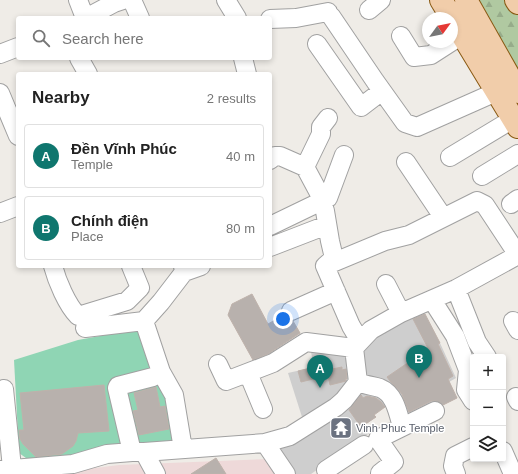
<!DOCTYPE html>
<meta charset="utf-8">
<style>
body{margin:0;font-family:Arial,sans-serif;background:#f6f6f6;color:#222}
.controls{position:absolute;right:12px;bottom:12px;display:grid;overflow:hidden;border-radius:4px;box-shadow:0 2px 6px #0003}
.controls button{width:36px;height:36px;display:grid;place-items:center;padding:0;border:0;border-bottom:1px solid #e0e0e0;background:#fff;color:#222;font:20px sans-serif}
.compass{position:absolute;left:422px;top:12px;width:36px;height:36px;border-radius:50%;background:#fff;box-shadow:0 2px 6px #0003;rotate:57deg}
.you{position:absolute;left:283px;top:319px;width:14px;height:14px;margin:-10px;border:3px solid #fff;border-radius:50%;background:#1a73e8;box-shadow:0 0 0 6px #1a73e833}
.badge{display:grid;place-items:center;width:26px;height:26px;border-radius:50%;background:#0f766e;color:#fff;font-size:13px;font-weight:700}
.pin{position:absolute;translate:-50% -33px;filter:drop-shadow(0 1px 2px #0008)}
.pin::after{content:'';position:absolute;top:21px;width:14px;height:12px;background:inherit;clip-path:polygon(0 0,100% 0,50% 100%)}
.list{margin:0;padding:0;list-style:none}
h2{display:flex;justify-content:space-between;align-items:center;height:52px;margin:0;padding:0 16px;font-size:17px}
h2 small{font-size:13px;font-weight:400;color:#767676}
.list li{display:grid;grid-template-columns:26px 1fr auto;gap:12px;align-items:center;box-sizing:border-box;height:64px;margin:0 8px 8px;padding:0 8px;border:1px solid #e0e0e0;border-radius:4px}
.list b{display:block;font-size:15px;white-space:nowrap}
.list p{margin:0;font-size:13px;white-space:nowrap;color:#767676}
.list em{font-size:13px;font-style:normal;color:#767676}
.icon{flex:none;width:22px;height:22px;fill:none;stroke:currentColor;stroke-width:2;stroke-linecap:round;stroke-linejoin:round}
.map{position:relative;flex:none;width:518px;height:474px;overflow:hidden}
.search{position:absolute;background:#fff;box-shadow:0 2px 6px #0003;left:16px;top:16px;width:256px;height:44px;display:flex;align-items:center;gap:10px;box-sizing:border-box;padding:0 14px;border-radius:4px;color:#767676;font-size:15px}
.panel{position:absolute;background:#fff;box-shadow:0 2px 6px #0003;left:16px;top:72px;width:256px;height:196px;border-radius:4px}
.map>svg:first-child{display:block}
.commercial{fill:#eed9d9}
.religious{fill:#cecece}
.forest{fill:url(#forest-firs)}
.pitch{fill:#8fd5b4}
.building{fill:#b8b1ad;stroke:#bfb2ab}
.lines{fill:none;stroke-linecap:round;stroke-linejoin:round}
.minor-casing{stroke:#a1a1a1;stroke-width:20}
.major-casing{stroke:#895912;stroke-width:24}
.minor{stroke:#fff;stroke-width:18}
.major{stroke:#f1cdaa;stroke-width:22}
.labels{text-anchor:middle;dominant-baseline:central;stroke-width:3;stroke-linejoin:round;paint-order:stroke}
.worship-label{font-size:11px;fill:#5b616d;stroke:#fff;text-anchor:start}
</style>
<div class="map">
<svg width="518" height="474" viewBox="0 0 518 474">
<defs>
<pattern id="forest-firs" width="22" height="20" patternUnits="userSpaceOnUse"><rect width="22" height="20" fill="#b0c9a1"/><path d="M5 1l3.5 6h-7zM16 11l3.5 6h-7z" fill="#97ac8a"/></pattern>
</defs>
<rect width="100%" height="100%" fill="#efece7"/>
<path class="commercial" d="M269,459L279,474H48L119,465Z"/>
<path class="religious" d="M421,307L440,343L456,378L449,382L457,398L405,423L365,377L361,352L364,343Z
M311,352L348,354L353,377L328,404L302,417L288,373L314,367Z
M361,388L392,402L374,414L376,417L366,424L371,432L311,474H287L272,453L341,412Z"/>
<path class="forest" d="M477,0H513L518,8V72Z"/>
<path class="pitch" d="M144,328L166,389L180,457L50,463L26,458L19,453L14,360L78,340Z"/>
<path class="building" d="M252,294L268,324L282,316L285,320L293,321L300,333L268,354L253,360L228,315L232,304Z
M425,314L440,343L438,344L453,376L448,379L457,398L443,405L436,401H431L409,412L402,394L396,387L390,381L387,377L406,364L430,352L413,319Z
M315,367L317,378L301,382L298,371Z
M342,367V370L346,369L347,379H345L346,381L330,385L327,370Z
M104,385L109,431L78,433L76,441L73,446L62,454L36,457L23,444L20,439L19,430H24L20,393Z
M156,387L160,407L165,406L169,429L139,435L133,411L138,410L134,393Z
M361,395L363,398L367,396L376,398L381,402L385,407L374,415L376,417L361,427L349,410Z
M216,458L226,474H191Z"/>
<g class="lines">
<g class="minor-casing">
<path id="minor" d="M78,0L85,18
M132,0L140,18
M226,0L237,18
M369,10L381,0
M331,16L375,81L405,123L417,127L496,92
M86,18L114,3L123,0
M270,19L296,18L328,12
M401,36L414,57L431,55L462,35
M317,44L361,107L382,91
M0,54L18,47
M79,58L88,74
M243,58L247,74
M0,93L18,136
M450,157L513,119
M270,160L275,156H280L305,167L320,195L325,211L330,241L334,258L325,266L351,326L360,341
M406,162L443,217
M305,167L321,134V127L328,118
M482,176L518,154
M511,204L518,199
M0,213L18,206
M270,226L328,198L344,155
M270,247L327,225
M53,266C57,281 67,305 78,316L127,301L140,288L131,266
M184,272L201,266
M386,284L401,313
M456,289L477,342L487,357
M432,300L455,336L468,370L466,390L473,401
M291,311L336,291
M144,321L161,302L184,272L183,266
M513,321L518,330
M85,328L144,321L161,372L174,395L183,449
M218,364L226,381L273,363L306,342L354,348
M248,373L263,409
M358,382C365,385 373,386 380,388C395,394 398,413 402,427
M4,389L12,468
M516,397L518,401
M265,443L286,474
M503,451L513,474
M132,452L117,388L118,386L153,377
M144,452L156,474
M0,470L73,464L107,454L132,452H144L265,443L290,436L336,407L344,400L358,382L354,348L371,330L401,313L456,289L518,255L485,205L477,201L409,235L385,241L325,266
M328,474L326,470L364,445
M381,474L380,473L394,462L378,439L435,411
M456,474L453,466L455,456L473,447"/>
</g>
<g class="major-casing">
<path id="major" d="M441,0L452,18
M466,0L518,92
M516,0L518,3
M452,18L518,127"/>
</g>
<use href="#minor" class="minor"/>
<use href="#major" class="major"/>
</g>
<defs>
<g id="temple-square" transform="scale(1.15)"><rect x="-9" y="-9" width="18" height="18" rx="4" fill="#6b7280" stroke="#fff"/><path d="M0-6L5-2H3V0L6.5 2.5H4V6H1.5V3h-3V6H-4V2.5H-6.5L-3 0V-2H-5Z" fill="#fff"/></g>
</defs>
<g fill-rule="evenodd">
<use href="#temple-square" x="341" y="428"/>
</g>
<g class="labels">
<g class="worship-label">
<text x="356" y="428">Vinh Phuc Temple</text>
</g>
</g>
</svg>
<div class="controls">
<button>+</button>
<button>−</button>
<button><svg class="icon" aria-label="layers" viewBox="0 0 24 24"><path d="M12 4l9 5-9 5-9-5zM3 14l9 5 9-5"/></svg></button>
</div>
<svg class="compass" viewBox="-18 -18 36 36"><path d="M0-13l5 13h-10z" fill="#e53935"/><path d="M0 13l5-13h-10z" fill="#767676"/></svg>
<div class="you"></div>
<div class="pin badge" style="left:320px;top:388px">A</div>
<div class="pin badge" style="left:419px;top:378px">B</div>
<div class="search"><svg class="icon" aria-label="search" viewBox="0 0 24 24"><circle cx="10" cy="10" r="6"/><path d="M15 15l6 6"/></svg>Search here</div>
<section class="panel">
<h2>Nearby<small>2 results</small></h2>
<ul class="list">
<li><span class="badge">A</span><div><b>Đền Vĩnh Phúc</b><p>Temple</p></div><em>40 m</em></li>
<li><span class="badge">B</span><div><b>Chính điện</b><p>Place</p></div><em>80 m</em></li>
</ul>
</section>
</div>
